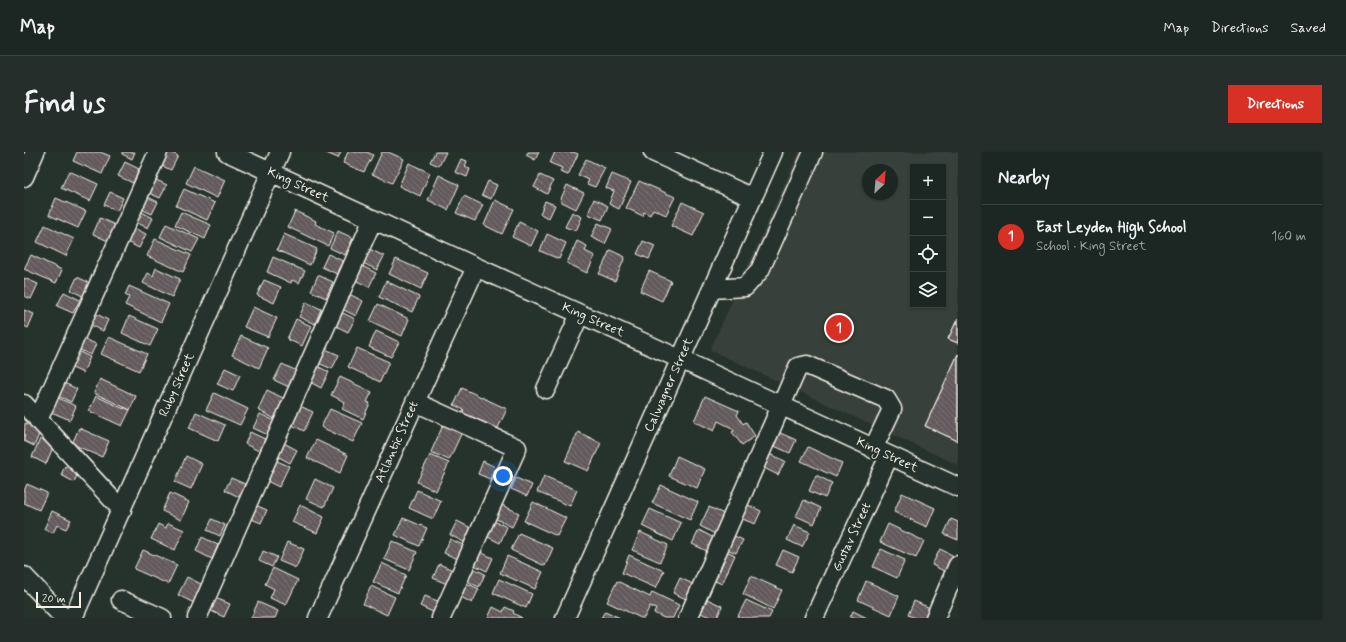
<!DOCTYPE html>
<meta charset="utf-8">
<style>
body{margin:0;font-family:Mynerve,sans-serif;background:#252e2a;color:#f1f3f6}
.controls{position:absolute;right:12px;top:12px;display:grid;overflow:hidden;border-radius:0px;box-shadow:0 1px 3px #0004}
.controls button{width:36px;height:36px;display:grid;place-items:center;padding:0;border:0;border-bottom:1px solid #3a4340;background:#1c2622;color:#f1f3f6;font:20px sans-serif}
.compass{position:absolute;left:838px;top:12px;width:36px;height:36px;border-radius:50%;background:#1c2622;box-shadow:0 1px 3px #0004;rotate:26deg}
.scale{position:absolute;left:12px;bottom:10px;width:45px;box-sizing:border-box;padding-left:4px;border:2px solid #f4f1e8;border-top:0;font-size:11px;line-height:14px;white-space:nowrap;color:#f4f1e8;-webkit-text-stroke:3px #26332d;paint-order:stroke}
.you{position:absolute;left:479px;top:324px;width:14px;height:14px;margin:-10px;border:3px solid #fff;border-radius:50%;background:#1a73e8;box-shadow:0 0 0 6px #1a73e833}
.badge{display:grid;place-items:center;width:26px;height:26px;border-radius:50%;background:#d93025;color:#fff;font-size:13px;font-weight:700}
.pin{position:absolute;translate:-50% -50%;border:2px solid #fff;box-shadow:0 1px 4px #0006}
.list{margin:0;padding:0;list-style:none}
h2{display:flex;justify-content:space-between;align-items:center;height:52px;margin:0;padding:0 16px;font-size:17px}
h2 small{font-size:13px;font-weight:400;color:#a0a5a5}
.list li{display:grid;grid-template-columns:26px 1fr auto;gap:12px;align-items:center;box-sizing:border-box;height:64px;padding:0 16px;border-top:1px solid #3a4340}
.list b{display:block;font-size:15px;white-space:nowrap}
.list p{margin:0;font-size:13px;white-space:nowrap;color:#a0a5a5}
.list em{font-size:13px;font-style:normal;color:#a0a5a5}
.icon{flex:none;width:22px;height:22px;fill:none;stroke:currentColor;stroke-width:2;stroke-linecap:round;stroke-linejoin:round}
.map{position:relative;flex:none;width:934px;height:466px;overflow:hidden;border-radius:0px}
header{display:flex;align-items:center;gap:24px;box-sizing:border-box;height:56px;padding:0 20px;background:#1c2622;border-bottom:1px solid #3a4340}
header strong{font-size:19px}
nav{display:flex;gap:22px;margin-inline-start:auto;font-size:14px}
.intro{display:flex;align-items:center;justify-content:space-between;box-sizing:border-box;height:96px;padding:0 24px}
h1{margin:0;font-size:28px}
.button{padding:10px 18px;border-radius:0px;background:#d93025;color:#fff;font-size:14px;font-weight:700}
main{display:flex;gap:24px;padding:0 24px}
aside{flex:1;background:#1c2622;border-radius:0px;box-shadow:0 1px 3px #0004}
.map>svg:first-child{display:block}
.built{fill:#393f3b;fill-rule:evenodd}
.building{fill:url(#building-back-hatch);stroke:#f4f1e8}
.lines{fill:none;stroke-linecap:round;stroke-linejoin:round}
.minor-casing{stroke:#f4f1e8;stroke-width:21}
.minor{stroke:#26332d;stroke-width:18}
.labels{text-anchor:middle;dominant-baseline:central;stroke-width:4;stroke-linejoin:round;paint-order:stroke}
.street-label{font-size:13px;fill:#f4f1e8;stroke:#26332d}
</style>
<header>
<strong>Map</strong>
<nav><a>Map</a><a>Directions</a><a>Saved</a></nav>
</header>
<div class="intro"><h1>Find us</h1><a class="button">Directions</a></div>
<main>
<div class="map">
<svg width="934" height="466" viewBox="0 0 934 466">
<defs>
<pattern id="building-back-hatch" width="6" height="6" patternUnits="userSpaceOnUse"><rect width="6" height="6" fill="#645a5d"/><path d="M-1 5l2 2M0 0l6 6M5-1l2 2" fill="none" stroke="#7b7274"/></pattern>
</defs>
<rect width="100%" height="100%" fill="#26332d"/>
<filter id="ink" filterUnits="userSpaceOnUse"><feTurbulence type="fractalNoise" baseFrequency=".025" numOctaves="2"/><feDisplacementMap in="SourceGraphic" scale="8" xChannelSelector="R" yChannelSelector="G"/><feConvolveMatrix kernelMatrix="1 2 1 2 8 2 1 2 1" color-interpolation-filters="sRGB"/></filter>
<g filter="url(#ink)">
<path class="built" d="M775,0H934V313L686,198ZM889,15H919V153H889ZM844,18H868V42H844Z"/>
<path class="building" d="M53,0H76L86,4L78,22L49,9Z
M98,0H111L108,7L98,2Z
M140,0H146L154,4L147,18L134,12Z
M300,0H317L314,6Z
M324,0H343L349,3L340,20L319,11Z
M358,0H364L380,7L368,31L348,22Z
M411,0H422L415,14L406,10Z
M504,0H515L511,8L502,3Z
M531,0H549L554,2L544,23L536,20L538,16L526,11Z
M437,7L443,9L441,15L446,17L443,25L431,20Z
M562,7L581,16L571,35L563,32L565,28L554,23Z
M101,10L115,17L109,31L94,24Z
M385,11L406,21L396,44L375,34Z
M170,14L201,28L193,46L162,31Z
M45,19L74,32L66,49L37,36Z
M588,22L607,30L595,57L585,52L590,39L582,36Z
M415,23L435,33L424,58L404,48Z
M516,23L529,29L523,42L510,35Z
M128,26L143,33L136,46L121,39Z
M464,29L473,33L467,47L458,43Z
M615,29L651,45L642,63L629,57L626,63L620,60L619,64L602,56Z
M543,33L560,41L552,57L536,49Z
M160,37L191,51L183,68L152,54Z
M86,40L99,46L93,59L80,53Z
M120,43L134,50L128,62L115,56Z
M440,44L459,53L451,69L432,61Z
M32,46L62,59L54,76L25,63Z
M570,47L584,54L578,68L564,62Z
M471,48L490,57L478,82L460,73Z
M521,49L531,53L525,66L516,62Z
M658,50L680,60L669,84L647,74Z
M114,58L129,66L124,76L109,69Z
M271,59L292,69L291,72L310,81L304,94L264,75Z
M157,60L187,73L181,87L151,73Z
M548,60L558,65L552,79L541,75Z
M76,66L91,73L84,89L69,82Z
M495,70L514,79L507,94L488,85Z
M574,71L588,77L581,92L567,85Z
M142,72L175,87L168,100L136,85Z
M21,73L50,87L42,104L13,90Z
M106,74L122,82L115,96L99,88Z
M314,79L329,86L321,103L306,96Z
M260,82L293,97L286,113L253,98Z
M523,82L542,91L535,107L516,99Z
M131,87L167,103L159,120L123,104Z
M553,89L563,94L561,99L571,104L563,121L543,111Z
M619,89L631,94L625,107L613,102Z
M343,96L360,104L353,118L337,110Z
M586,98L601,105L591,129L575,122Z
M304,102L319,109L313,122L298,115Z
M7,103L38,118L32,131L0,117Z
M249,105L281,119L275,131L268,128L267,131L243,120Z
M372,107L404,121L397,137L365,122Z
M336,113L352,121L345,135L329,127Z
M132,116L156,127L148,145L119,131L124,121L129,124Z
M625,119L647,129L638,149L616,139Z
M294,123L309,130L302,146L287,139Z
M53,125L66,131L60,145L47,138Z
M0,126L14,132L7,147L0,144Z
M240,128L257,135L250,151L233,143Z
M362,129L395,145L388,160L355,145Z
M105,134L145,152L137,170L101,153L105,145L101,143Z
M40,140L56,148L49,161L33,154Z
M323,141L339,149L332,164L316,156Z
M282,150L297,157L291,172L275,165Z
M354,152L385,167L378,184L346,169Z
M229,155L253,166L244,185L220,175Z
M0,158L10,162L4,176L0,174Z
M315,159L331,167L324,180L308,172Z
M69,160L84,168L79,179L63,171Z
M105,164L134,177L126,194L98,181Z
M934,166V191L924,187Z
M934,166V191L924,187Z
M272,167L287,174L278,194L263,187Z
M352,179L375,190L367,205L345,195Z
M217,184L244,196L235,216L208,203Z
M85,185L123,202L115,219L77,202Z
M57,186L72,192L67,203L52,196Z
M299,196L315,203L308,217L292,210Z
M333,196L365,210L356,230L324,215Z
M52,198L66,205L59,221L44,214Z
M934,202V289L901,274Z
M934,202V289L901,274Z
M258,212L273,219L265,235L250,228Z
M291,213L305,220L297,236L284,229Z
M201,216L216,223L209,239L193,232Z
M316,225L348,240L343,250L346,251L339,267L318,257L321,250L307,243Z
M76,227L112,244L106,258L70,241Z
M38,230L53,237L47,250L32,243Z
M438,236L483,257L472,280L437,264L440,258L430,253Z
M243,238L261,247L251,267L234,258Z
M190,241L224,257L216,273L182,258Z
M72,244L100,257V255L106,258L98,274L65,259Z
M681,244L715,259L713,263L719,272L722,270L731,284L718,293L708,280L710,279L708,276L694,269L690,279L670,269Z
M32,245L52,254L46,268L25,259Z
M272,252L289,260L280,279L264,271Z
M306,257L338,271L329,290L297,275Z
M172,260L201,273L194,289L165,276Z
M236,262L251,269L244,283L229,276Z
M1,271L17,278L10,294L0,289Z
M420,271L438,280L425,308L407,300Z
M55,276L85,289L78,305L48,292Z
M226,280L241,287L235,299L221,292Z
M554,280L577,291L564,319L541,309Z
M754,280L772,288L766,301L748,293Z
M16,287L30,293L22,312L8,305Z
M292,288L324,303L316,321L283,306Z
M258,290L273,298L266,311L251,303Z
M784,295L818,311L812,325L777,309Z
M745,302L761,309L754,323L738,315Z
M406,303L425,311L412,339L393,330Z
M162,304L178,312L167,337L151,330Z
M653,304L681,317L673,336L645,324Z
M248,307L265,314L255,335L239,327Z
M459,309L471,315L466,327L454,322Z
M41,314L54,321L50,330L37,323Z
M792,323L808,331L801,346L785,339Z
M520,324L553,338L546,354L513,340Z
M207,326L221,332L215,345L201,338Z
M492,326L508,333L503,344L487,337Z
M291,327L309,336L300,355L282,347Z
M3,332L23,341L15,358L0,351V339Z
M637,333L674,350L666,368L628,351Z
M393,338L417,349L409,367L385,356Z
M146,341L165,350L157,368L138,359Z
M878,341L911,356L903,375L870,360Z
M780,348L797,356L790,372L772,364Z
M509,350L542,366L533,384L500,369Z
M229,352L243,358L237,371L223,365Z
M722,352L737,359L731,372L716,366Z
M276,353L300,365L293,381L268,370Z
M478,353L495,361L488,375L472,367Z
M685,355L700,362L691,382L676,374Z
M626,357L657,371L649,389L618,374Z
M28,359L47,368L42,377L33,373L29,381L20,377Z
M379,366L403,376L395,394L371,383Z
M188,367L201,373L196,384L183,378Z
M927,367L934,370V388L920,382Z
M467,368L483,375L476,391L460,383Z
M433,369L449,377L442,391L426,383Z
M144,371L160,378L151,398L127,387L134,372L142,376Z
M864,372L900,389L892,406L856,390Z
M770,373L786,380L778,395L763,388Z
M675,378L690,386L683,399L668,392Z
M616,380L644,393L636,410L608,398Z
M495,381L529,396L521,414L487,398Z
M708,383L719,388L712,401L701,396Z
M178,385L194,393L188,407L172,399Z
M426,387L441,394L434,407L420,401Z
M368,389L393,400L385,418L360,407Z
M263,390L280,397L272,416L255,409Z
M857,397L881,408L873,426L849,415Z
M916,397L930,404L922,420L908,413Z
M119,398L153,413L144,432L110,417Z
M700,398L711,403L698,432L686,427Z
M759,398L775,405L768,420L752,413Z
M239,399L253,405L248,415L235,409Z
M454,399L469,406L463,419L448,412Z
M605,403L640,419L632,436L598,421Z
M483,404L519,420L511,437L476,421Z
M358,411L382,423L374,441L349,430Z
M415,412L429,418L423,432L409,426Z
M447,415L461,422L455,435L441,428Z
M249,416L274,428L262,453L246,446L250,437L241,432Z
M727,424L758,438L749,457L719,442Z
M163,425L179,433L170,451L154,443Z
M656,426L669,432L662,447L649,441Z
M475,427L508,442L502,456L469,441Z
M593,429L626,445L628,440L655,453L649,466H640L630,461L632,457L626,454L620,466H617L583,450Z
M842,429L875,444L867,463L834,448Z
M442,431L455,437L448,451L435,444Z
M347,434L371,445L363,463L339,452Z
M401,444L416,450L411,461L396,454Z
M189,445L206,452L200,465L183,457Z
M683,447L698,454L693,466H688L677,461Z
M722,448L748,460L745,466H713Z
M890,449L906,456L901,466H891L884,463Z
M234,450L254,459L251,466H227Z
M469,455L479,460L481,455L490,459L489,461L498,466H464Z
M581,459L596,466H577Z
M829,459L843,466H826Z"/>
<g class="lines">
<g class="minor-casing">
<path id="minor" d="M203,0L452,115L656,207L934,335
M629,0L729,46
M0,25L11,0
M688,137L721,135L736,118L789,0
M522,237L556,162
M391,250L493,296L417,466
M0,252L98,358
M14,268L134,0
M0,424L40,466
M97,448L138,466
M49,466L256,0
M173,466L349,67
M294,466L452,115
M541,466L749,0
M664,466L774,215L783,213L862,247L868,257L849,297
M790,466L865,304
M911,466L934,413"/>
</g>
<use href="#minor" class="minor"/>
</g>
</g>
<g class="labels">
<g class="street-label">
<text transform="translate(274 33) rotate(25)">King Street</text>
<text transform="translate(569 168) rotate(24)">King Street</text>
<text transform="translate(153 233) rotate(-66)">Ruby Street</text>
<text transform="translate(645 233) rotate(-66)">Calwagner Street</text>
<text transform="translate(373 290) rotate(-66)">Atlantic Street</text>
<text transform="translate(863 303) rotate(25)">King Street</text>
<text transform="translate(828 385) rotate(-65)">Gustav Street</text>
</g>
</g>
</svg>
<div class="controls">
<button>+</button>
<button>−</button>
<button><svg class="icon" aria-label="locate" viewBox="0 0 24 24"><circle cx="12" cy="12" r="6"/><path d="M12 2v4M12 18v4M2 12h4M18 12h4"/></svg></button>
<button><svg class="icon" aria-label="layers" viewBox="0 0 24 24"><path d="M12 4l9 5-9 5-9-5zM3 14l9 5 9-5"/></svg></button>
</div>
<svg class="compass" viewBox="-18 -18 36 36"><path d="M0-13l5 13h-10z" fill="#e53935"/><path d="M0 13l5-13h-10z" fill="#a0a5a5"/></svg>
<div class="scale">20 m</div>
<div class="you"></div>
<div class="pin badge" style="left:815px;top:176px">1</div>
</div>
<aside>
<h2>Nearby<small></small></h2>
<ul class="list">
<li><span class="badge">1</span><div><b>East Leyden High School</b><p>School · King Street</p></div><em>160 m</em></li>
</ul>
</aside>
</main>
